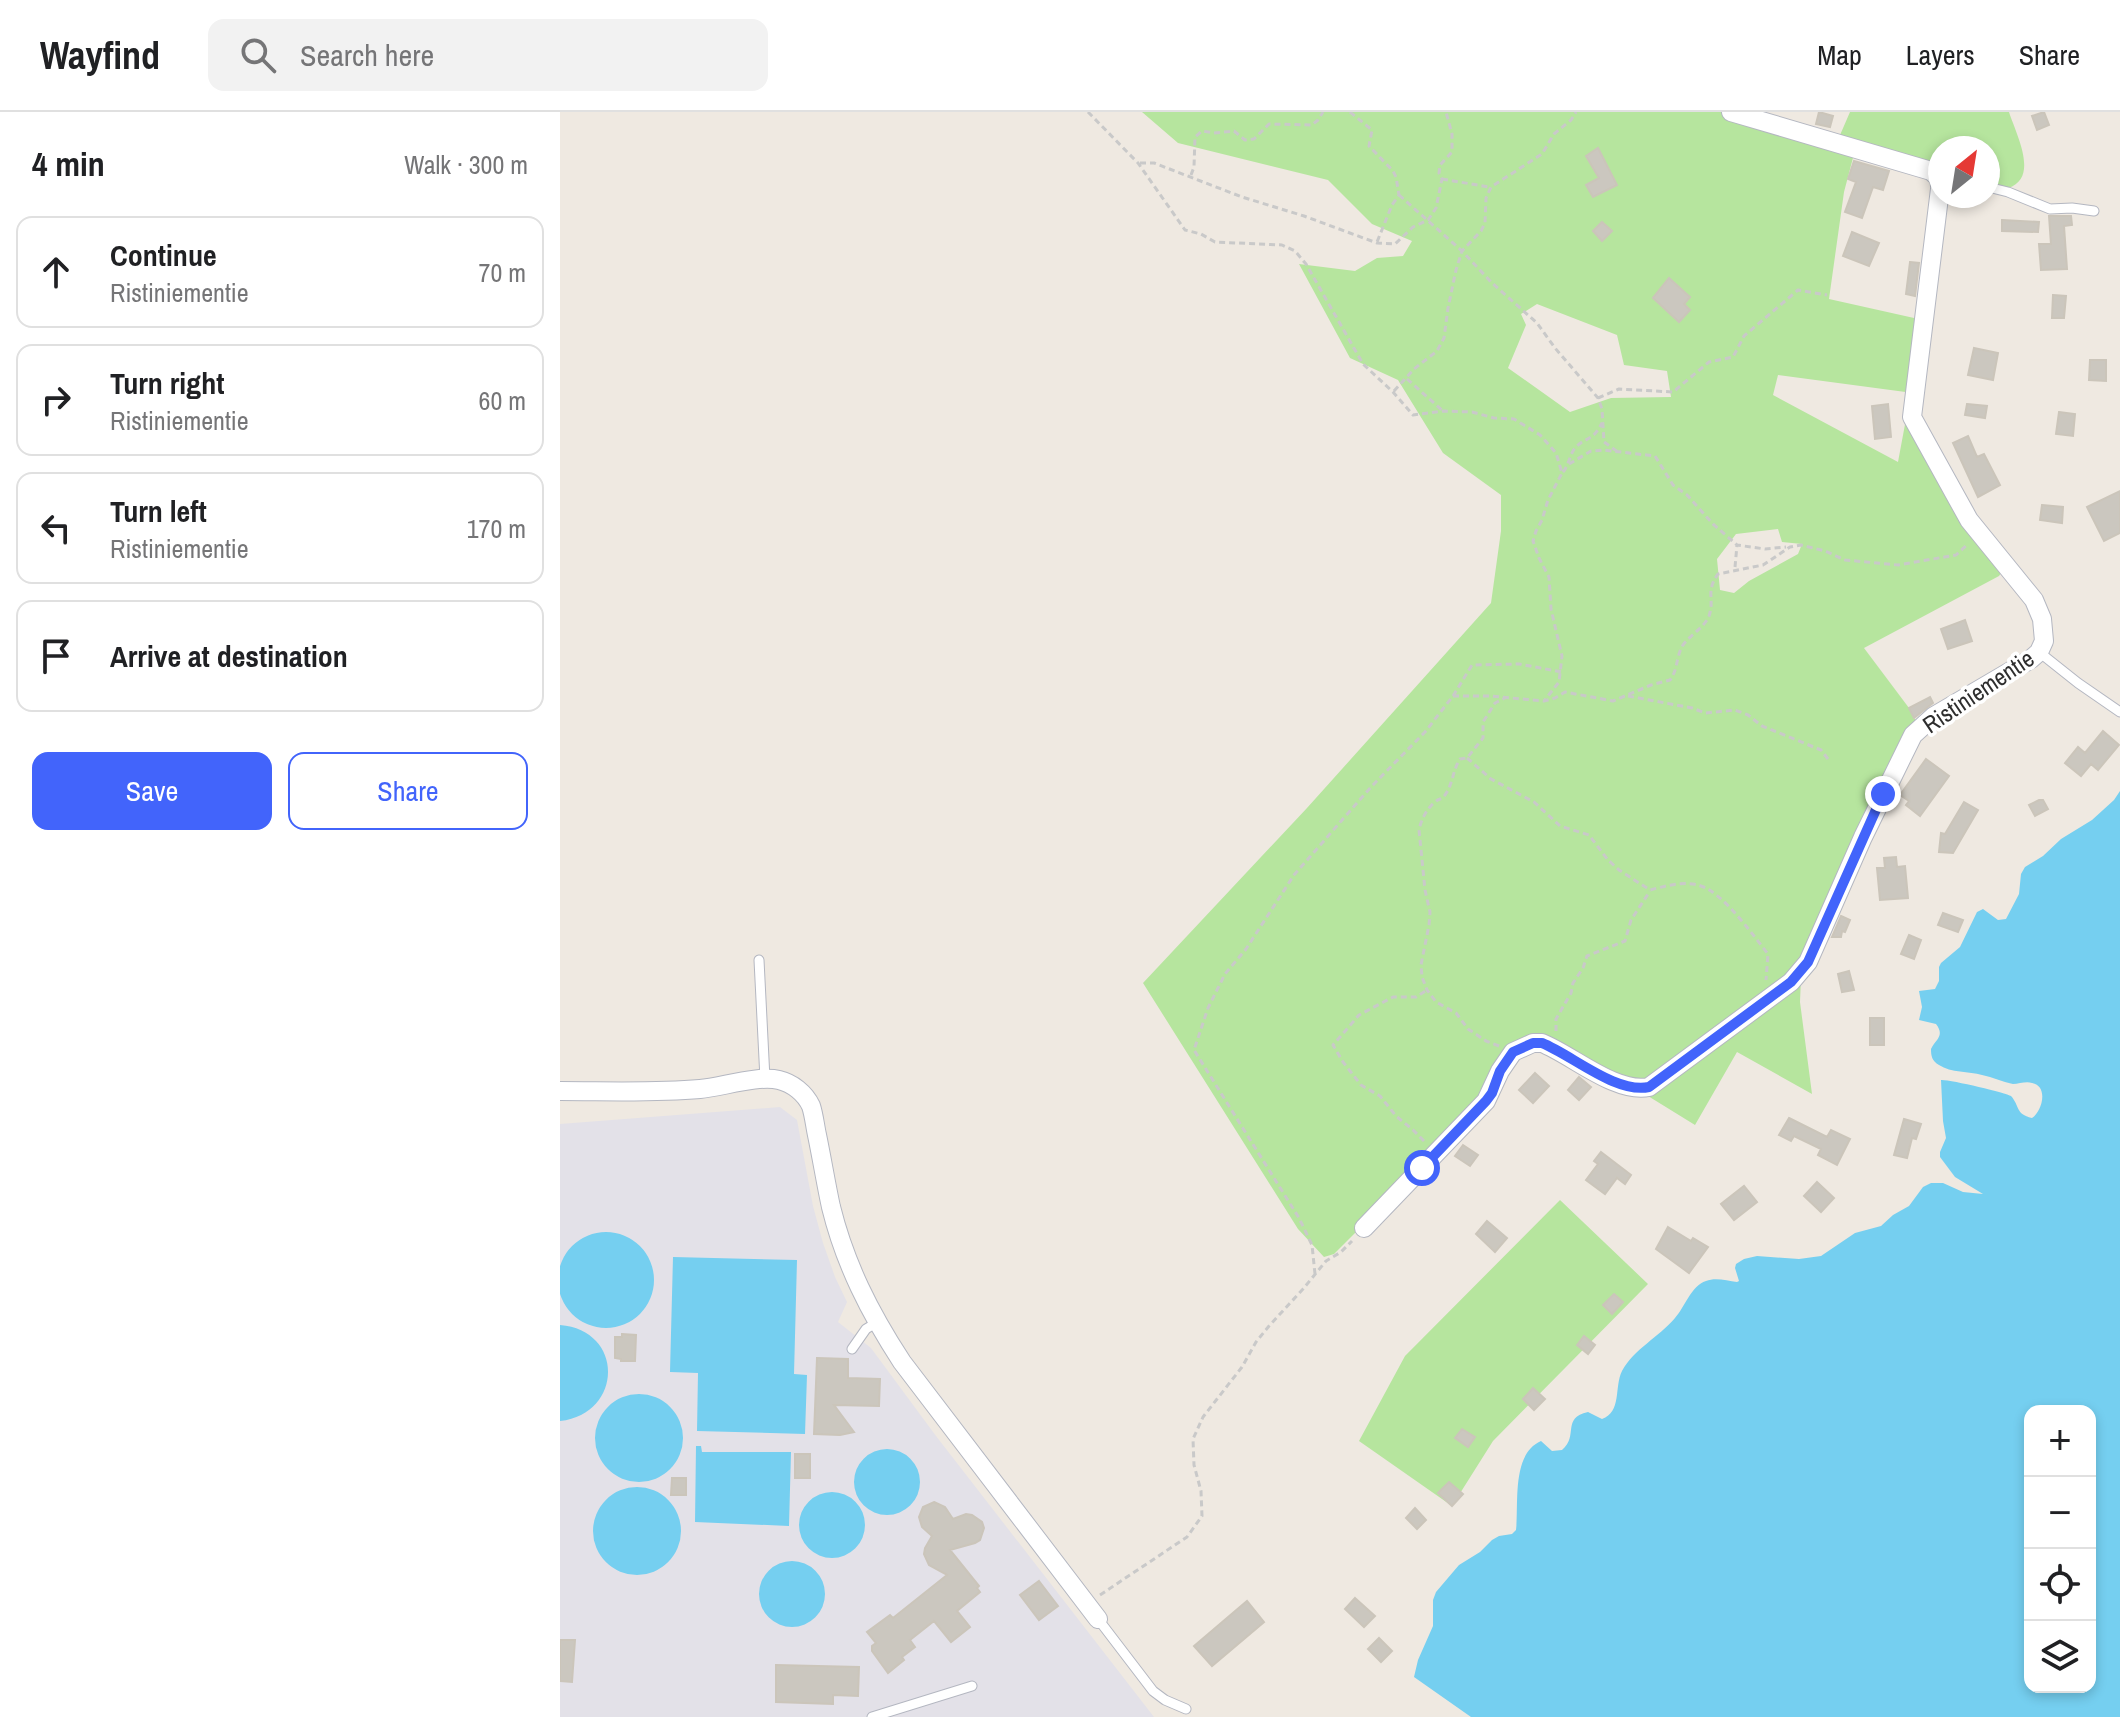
<!DOCTYPE html>
<meta charset="utf-8">
<style>
body{margin:0;font-family:"Archivo Narrow",sans-serif;background:#f2f2f2;color:#202124}
.controls{position:absolute;right:24px;bottom:24px;display:grid;overflow:hidden;border-radius:16px;box-shadow:0 4px 12px #0003}
.controls button{width:72px;height:72px;display:grid;place-items:center;padding:0;border:0;border-bottom:2px solid #e0e0e0;background:#fff;color:#202124;font:40px sans-serif}
.compass{position:absolute;left:1368px;top:24px;width:72px;height:72px;border-radius:50%;background:#fff;box-shadow:0 4px 12px #0003;rotate:30deg}
.stop{position:absolute;width:24px;height:24px;margin:-18px;border:6px solid #4264fb;border-radius:50%;background:#fff}
.stop.end{background:#4264fb;border-color:#fff;box-shadow:0 2px 8px #0008}
.list{margin:0;padding:0;list-style:none}
h2{display:flex;justify-content:space-between;align-items:center;height:104px;margin:0;padding:0 32px;font-size:34px}
h2 small{font-size:26px;font-weight:400;color:#757577}
.list li{display:grid;grid-template-columns:52px 1fr auto;gap:24px;align-items:center;box-sizing:border-box;height:112px;margin:0 16px 16px;padding:0 16px;border:2px solid #e0e0e0;border-radius:16px}
.list b{display:block;font-size:30px;white-space:nowrap}
.list p{margin:0;font-size:26px;white-space:nowrap;color:#757577}
.list em{font-size:26px;font-style:normal;color:#757577}
.actions{display:flex;gap:16px;padding:24px 32px}
.actions a{flex:1;padding:18px 0;border:2px solid #4264fb;border-radius:16px;text-align:center;font-size:28px;color:#4264fb}
.actions .main{background:#4264fb;color:#fff}
.icon{flex:none;width:44px;height:44px;fill:none;stroke:currentColor;stroke-width:2;stroke-linecap:round;stroke-linejoin:round}
.map{position:relative;flex:none;width:1560px;height:1605px;overflow:hidden}
header{display:flex;align-items:center;gap:48px;box-sizing:border-box;height:112px;padding:0 40px;background:#fff;border-bottom:2px solid #e0e0e0}
header strong{font-size:38px}
nav{display:flex;gap:44px;margin-inline-start:auto;font-size:28px}
.search{width:560px;height:72px;background:#f2f2f2;display:flex;align-items:center;gap:20px;box-sizing:border-box;padding:0 28px;border-radius:16px;color:#757577;font-size:30px}
main{display:flex}
aside{flex:1;background:#fff}
.map>svg:first-child{display:block}
.industrial{fill:#e3e1e8}
.green{fill:#b6e59e;fill-rule:evenodd}
.water{fill:#75cff0;fill-rule:evenodd}
.building{fill:#cbc7bf;stroke:#cbc5ba;stroke-width:2}
.lines{fill:none;stroke-linecap:round;stroke-linejoin:round}
.lane-casing{stroke:#b4b7c1;stroke-width:11}
.street-casing{stroke:#b4b7c1;stroke-width:20}
.path{stroke:#c9c9c9;stroke-width:3;stroke-dasharray:6 4;stroke-linecap:butt}
.lane{stroke:#fff;stroke-width:9}
.street{stroke:#fff;stroke-width:18}
.route{stroke:#4264fb;stroke-width:10}
.labels{text-anchor:middle;dominant-baseline:central;stroke-width:7;stroke-linejoin:round;paint-order:stroke}
.street-label{font-size:24px;fill:#2e2e2e;stroke:#fff}
</style>
<header>
<strong>Wayfind</strong>
<div class="search"><svg class="icon" aria-label="search" viewBox="0 0 24 24"><circle cx="10" cy="10" r="6"/><path d="M15 15l6 6"/></svg>Search here</div>
<nav><a>Map</a><a>Layers</a><a>Share</a></nav>
</header>
<main>
<aside>
<h2>4 min<small>Walk · 300 m</small></h2>
<ul class="list">
<li><svg class="icon" aria-label="ahead" viewBox="0 0 24 24"><path d="M12 20V5M6 11l6-6 6 6"/></svg><div><b>Continue</b><p>Ristiniementie</p></div><em>70 m</em></li>
<li><svg class="icon" aria-label="right" viewBox="0 0 24 24"><path d="M7 20v-9h11M14 6l5 5-5 5"/></svg><div><b>Turn right</b><p>Ristiniementie</p></div><em>60 m</em></li>
<li><svg class="icon" aria-label="left" viewBox="0 0 24 24"><path d="M17 20v-9H6M10 6l-5 5 5 5"/></svg><div><b>Turn left</b><p>Ristiniementie</p></div><em>170 m</em></li>
<li><svg class="icon" aria-label="arrive" viewBox="0 0 24 24"><path d="M6 21V4h12l-3 4 3 4H6"/></svg><div><b>Arrive at destination</b></div></li>
</ul>
<div class="actions"><a class="main">Save</a><a>Share</a></div>
</aside>
<div class="map">
<svg width="1560" height="1605" viewBox="0 0 1560 1605">
<rect width="100%" height="100%" fill="#efe9e1"/>
<path class="industrial" d="M220,995L237,1008L253,1094L263,1131L275,1165L287,1190L278,1210L311,1236L376,1324L594,1605H0V1012Z"/>
<path class="green" d="M582,0H1181L1277,30L1290,0H1449C1456,22 1480,66 1448,76C1442,78 1434,78 1428,79V36H1380V67L1294,42L1284,80L1269,187L1363,208L1353,281L1218,263L1213,283L1338,350L1346,307L1443,458L1439,464L1304,536L1349,596L1358,613L1241,865L1240,890L1252,982L1177,940L1135,1013L1088,984L1062,974L987,935L958,942L802,1114L774,1142L764,1145L738,1117L583,871L747,696L931,491L941,419V383L883,341L838,268L790,246L739,152L795,159L817,146L843,144L852,129L812,112L768,68L618,31ZM977,192L1057,223L1064,253L1107,259L1111,285L1051,286L1010,300L948,256L966,213L961,202ZM1218,417L1222,430L1242,432L1238,442L1189,469L1174,481L1160,478L1157,447L1176,422Z
M1000,1088L1088,1172L933,1329L892,1394L799,1329L845,1244Z"/>
<path class="water" d="M1560,679V1605H911L854,1565L858,1548L873,1514V1488L876,1480L899,1453L920,1440L932,1428L939,1424L952,1422L956,1418C959,1393 951,1342 981,1329L992,1339L1002,1338C1019,1324 1001,1306 1028,1300L1042,1307C1062,1300 1054,1275 1062,1259C1074,1237 1099,1225 1115,1206C1125,1195 1131,1174 1146,1169C1156,1165 1167,1169 1177,1170L1179,1169L1175,1156L1176,1152L1184,1147L1197,1144L1239,1147L1261,1144L1295,1121L1321,1114L1333,1103L1349,1094L1363,1075L1371,1071H1383L1403,1080L1423,1082L1395,1065L1380,1045V1040L1386,1026L1383,1009L1381,968C1388,967 1447,981 1451,984C1460,994 1455,1002 1472,1006C1482,1000 1489,974 1472,971C1466,969 1459,972 1453,972C1442,970 1433,965 1422,963C1409,959 1391,961 1379,953C1372,949 1371,944 1371,937C1376,927 1385,924 1376,912L1359,908L1362,895L1359,879L1375,877L1379,869V855L1381,851L1400,835L1417,800L1423,797L1438,808L1446,807L1459,782L1461,762L1465,755L1483,744L1501,727L1532,708L1554,688ZM1470,1299H1530V1575H1470Z
M-2 1168a48 48 0 1 1 96 0a48 48 0 1 1-96 0Z
M113,1145L237,1148L234,1262L247,1263L245,1322L137,1319L138,1261L110,1260Z
M0,1213C64,1218 64,1301 0,1309Z
M35 1326a44 44 0 1 1 88 0a44 44 0 1 1-88 0Z
M136,1334H141L142,1340H231L229,1414L135,1410Z
M294 1370a33 33 0 1 1 66 0a33 33 0 1 1-66 0Z
M33 1419a44 44 0 1 1 88 0a44 44 0 1 1-88 0Z
M239 1413a33 33 0 1 1 66 0a33 33 0 1 1-66 0Z
M199 1482a33 33 0 1 1 66 0a33 33 0 1 1-66 0Z"/>
<path class="building" d="M1259,0L1273,4L1270,15L1256,12Z
M1484,0L1489,13L1477,18L1472,4Z
M1038,36L1057,73L1033,85L1026,73L1039,66L1026,44Z
M1294,49L1329,59L1323,78L1313,75L1302,106L1285,100L1296,70L1288,67Z
M1489,104H1511L1512,113L1504,114L1507,157L1481,158L1479,132H1491Z
M1442,108L1479,110L1478,120L1442,119Z
M1042,110L1052,119L1042,129L1033,119Z
M1292,120L1319,131L1309,154L1283,144Z
M1350,150L1359,151L1355,184L1346,182Z
M1109,166L1130,185L1124,192L1130,198L1119,210L1093,186Z
M1493,183L1506,184L1504,206H1492Z
M1414,236L1438,241L1433,268L1408,263Z
M1530,248H1546V269L1529,268Z
M1328,292L1331,325L1315,327L1312,294Z
M1407,292L1427,294L1425,306L1405,303Z
M1499,300L1515,302L1513,324L1496,322Z
M1408,324L1417,345L1424,342L1440,373L1418,385L1393,331Z
M1560,379V421L1544,429L1527,395Z
M1482,393L1503,395L1502,411L1480,408Z
M1405,508L1412,529L1388,537L1381,517Z
M1370,585L1373,591L1354,606L1349,596Z
M1543,619L1559,633L1538,658L1531,652L1521,664L1505,651L1518,635L1525,641Z
M1366,647L1389,664L1360,704L1346,693L1349,689L1340,683Z
M1479,688H1483L1488,697L1475,704L1469,693Z
M1404,690L1418,698L1393,741L1379,740L1381,721L1385,722Z
M1336,745L1337,755L1345,754L1348,786L1320,788L1317,756H1325L1324,746Z
M1383,801L1403,808L1398,820L1378,813Z
M1281,804L1290,808L1285,820L1282,819L1281,825H1272Z
M1349,823L1361,828L1354,847L1341,842Z
M1289,859L1294,878L1282,880L1278,862Z
M1310,906H1324V933H1310Z
M975,961L989,974L973,991L959,978Z
M1019,965L1031,975L1019,988L1008,978Z
M1229,1006L1267,1025L1271,1018L1290,1027L1277,1053L1258,1043L1261,1037L1234,1024L1231,1029L1219,1023Z
M1344,1007L1361,1012L1356,1027L1352,1026L1347,1046L1334,1043Z
M903,1033L918,1043L910,1054L895,1044Z
M1041,1040L1071,1063L1065,1072L1057,1066L1045,1082L1026,1068L1038,1052L1034,1049Z
M1257,1070L1274,1086L1261,1100L1244,1084Z
M1184,1074L1197,1090L1174,1108L1161,1092Z
M927,1109L947,1126L935,1140L916,1122Z
M1108,1115L1131,1129L1133,1126L1148,1135L1129,1161L1096,1137Z
M1054,1182L1063,1190L1052,1202L1043,1193Z
M62,1222L76,1223L75,1249H61V1247L55,1246V1225H62Z
M1024,1224L1035,1233L1028,1242L1017,1233Z
M257,1246L288,1247V1266L320,1267L319,1294L274,1293L294,1320L280,1323L254,1322Z
M973,1276L985,1287L974,1298L963,1287Z
M902,1317L915,1325L908,1335L895,1326Z
M235,1342H250V1366H235Z
M112,1366H126V1383H111Z
M889,1370L903,1382L892,1394L878,1381Z
M374,1390L385,1395L393,1407L406,1402L412,1403L422,1410L424,1416L420,1428L415,1431L390,1438L419,1474L417,1476L420,1480L397,1499L410,1515L391,1530L374,1509L350,1528L355,1535L342,1545L344,1548L328,1561L312,1539V1534L316,1531L307,1520L330,1503L333,1506L387,1463L369,1453L364,1442L365,1436L372,1424L362,1415L359,1405L363,1395Z
M855,1396L866,1408L857,1417L846,1406Z
M479,1469L498,1494L479,1508L460,1483Z
M795,1486L815,1504L804,1515L785,1497Z
M687,1489L704,1510L652,1554L634,1534Z
M819,1526L832,1539L821,1550L808,1537Z
M0,1528H15L12,1570L0,1569Z
M216,1553L299,1555L298,1584L273,1583V1592L216,1590Z"/>
<g class="lines">
<g class="lane-casing">
<path id="lane" d="M1428,75L1448,80L1490,97L1512,96L1534,99
M1479,540L1518,571L1560,600
M199,848L205,967
M292,1237L306,1217L316,1211
M538,1507L593,1579L605,1588L626,1597
M312,1605L412,1574"/>
</g>
<g class="street-casing">
<path id="street" d="M1171,0L1371,59L1379,66L1380,74
M0,979C47,979 94,981 140,977C162,975 198,963 219,968C232,971 245,981 251,994C254,1003 255,1014 257,1023C262,1047 266,1072 271,1095C285,1152 310,1201 342,1250L538,1507
M804,1116L926,989L940,959L953,940L973,931H982C1012,943 1056,982 1089,975L1231,870L1248,850L1303,725L1353,623L1374,604L1471,547L1479,540L1484,529L1482,507L1474,488L1409,408L1352,305L1380,77"/>
</g>
<path class="path" d="M528,0L578,51L625,118L641,122L655,130L722,133L735,139L746,152L803,252L833,280L853,303L883,299L912,300L934,306L954,307L980,323L996,341L1002,361L988,388L982,408L976,419L973,429L979,446L989,465L991,497L1002,544L999,570L984,589
M790,0L812,18L809,34L833,59L836,65L839,83L832,93L817,130
M580,51H594L682,85L744,104L817,131L835,132L853,115L868,108L876,96L882,67L879,61L880,53L892,40V22L886,0
M631,63L634,55L635,25L642,19L654,21L674,19L685,28L694,27L709,12L752,13L758,8L763,0
M882,67L929,75
M839,83L902,139L932,171L977,211L995,236L1038,286L1042,297L1044,330L1058,340
M847,267L883,299
M834,279L854,257L877,239L884,226L888,196L896,158L902,139L921,119L925,111L926,86L931,75L982,42L994,22L1011,8L1016,0
M1038,286L1059,277L1113,280L1149,250L1173,245L1184,224L1238,178L1267,183
M1009,352L1031,339L1043,338L1095,344L1113,373L1127,383L1153,412L1177,433
M1003,360C1009,353 1010,341 1016,335C1027,324 1032,330 1042,311
M1175,455L1177,433L1205,437L1226,435
M893,584H930L984,589L995,586L1005,580L1053,589L1091,573L1110,568C1118,558 1116,544 1123,533C1131,522 1144,516 1149,504C1155,487 1145,480 1158,462L1203,453L1230,435L1241,433L1265,439L1285,448L1338,453L1396,443L1408,432
M1068,584L1132,596L1145,601L1175,598L1188,603L1202,614L1261,638L1268,647
M907,646L931,667L974,690L1000,714L1029,723L1048,748L1059,758L1090,778C1106,774 1124,768 1141,774C1163,781 1193,823 1208,842L1206,868
M996,919V907L1011,881L1013,871L1023,856L1027,844L1065,829L1071,808L1090,779
M939,934L926,929L908,917L896,901L876,890L867,878L862,865L861,853L869,813L870,800L865,778L859,718C861,708 867,696 875,690C880,685 881,689 885,683C893,672 893,657 900,647L907,646L923,626V610L935,591L945,586
M864,1029L853,1018L836,1004L820,984L801,973L783,950L773,933L799,903L833,885H856L867,878
M755,1162L752,1133L739,1106L634,938L648,896L665,862L686,837L734,763L811,675L865,620L893,584L912,553L959,552L1002,560
M540,1483L627,1425L642,1404L641,1379L634,1353L633,1327L643,1305L682,1255L696,1230L709,1214L743,1177L766,1149L781,1140L792,1129"/>
<use href="#lane" class="lane"/>
<use href="#street" class="street"/>
</g>
<g class="lines">
<path class="route" d="M862,1056L926,989L932,981L940,959L953,940L973,931H982C1012,943 1056,982 1089,975L1231,870L1248,850L1323,682"/>
</g>
<g class="labels">
<g class="street-label">
<text transform="translate(1418 579) rotate(-34)">Ristiniementie</text>
</g>
</g>
</svg>
<div class="controls">
<button>+</button>
<button>−</button>
<button><svg class="icon" aria-label="locate" viewBox="0 0 24 24"><circle cx="12" cy="12" r="6"/><path d="M12 2v4M12 18v4M2 12h4M18 12h4"/></svg></button>
<button><svg class="icon" aria-label="layers" viewBox="0 0 24 24"><path d="M12 4l9 5-9 5-9-5zM3 14l9 5 9-5"/></svg></button>
</div>
<svg class="compass" viewBox="-18 -18 36 36"><path d="M0-13l5 13h-10z" fill="#e53935"/><path d="M0 13l5-13h-10z" fill="#757577"/></svg>
<div class="stop" style="left:862px;top:1056px"></div>
<div class="stop end" style="left:1323px;top:682px"></div>
</div>
</main>
